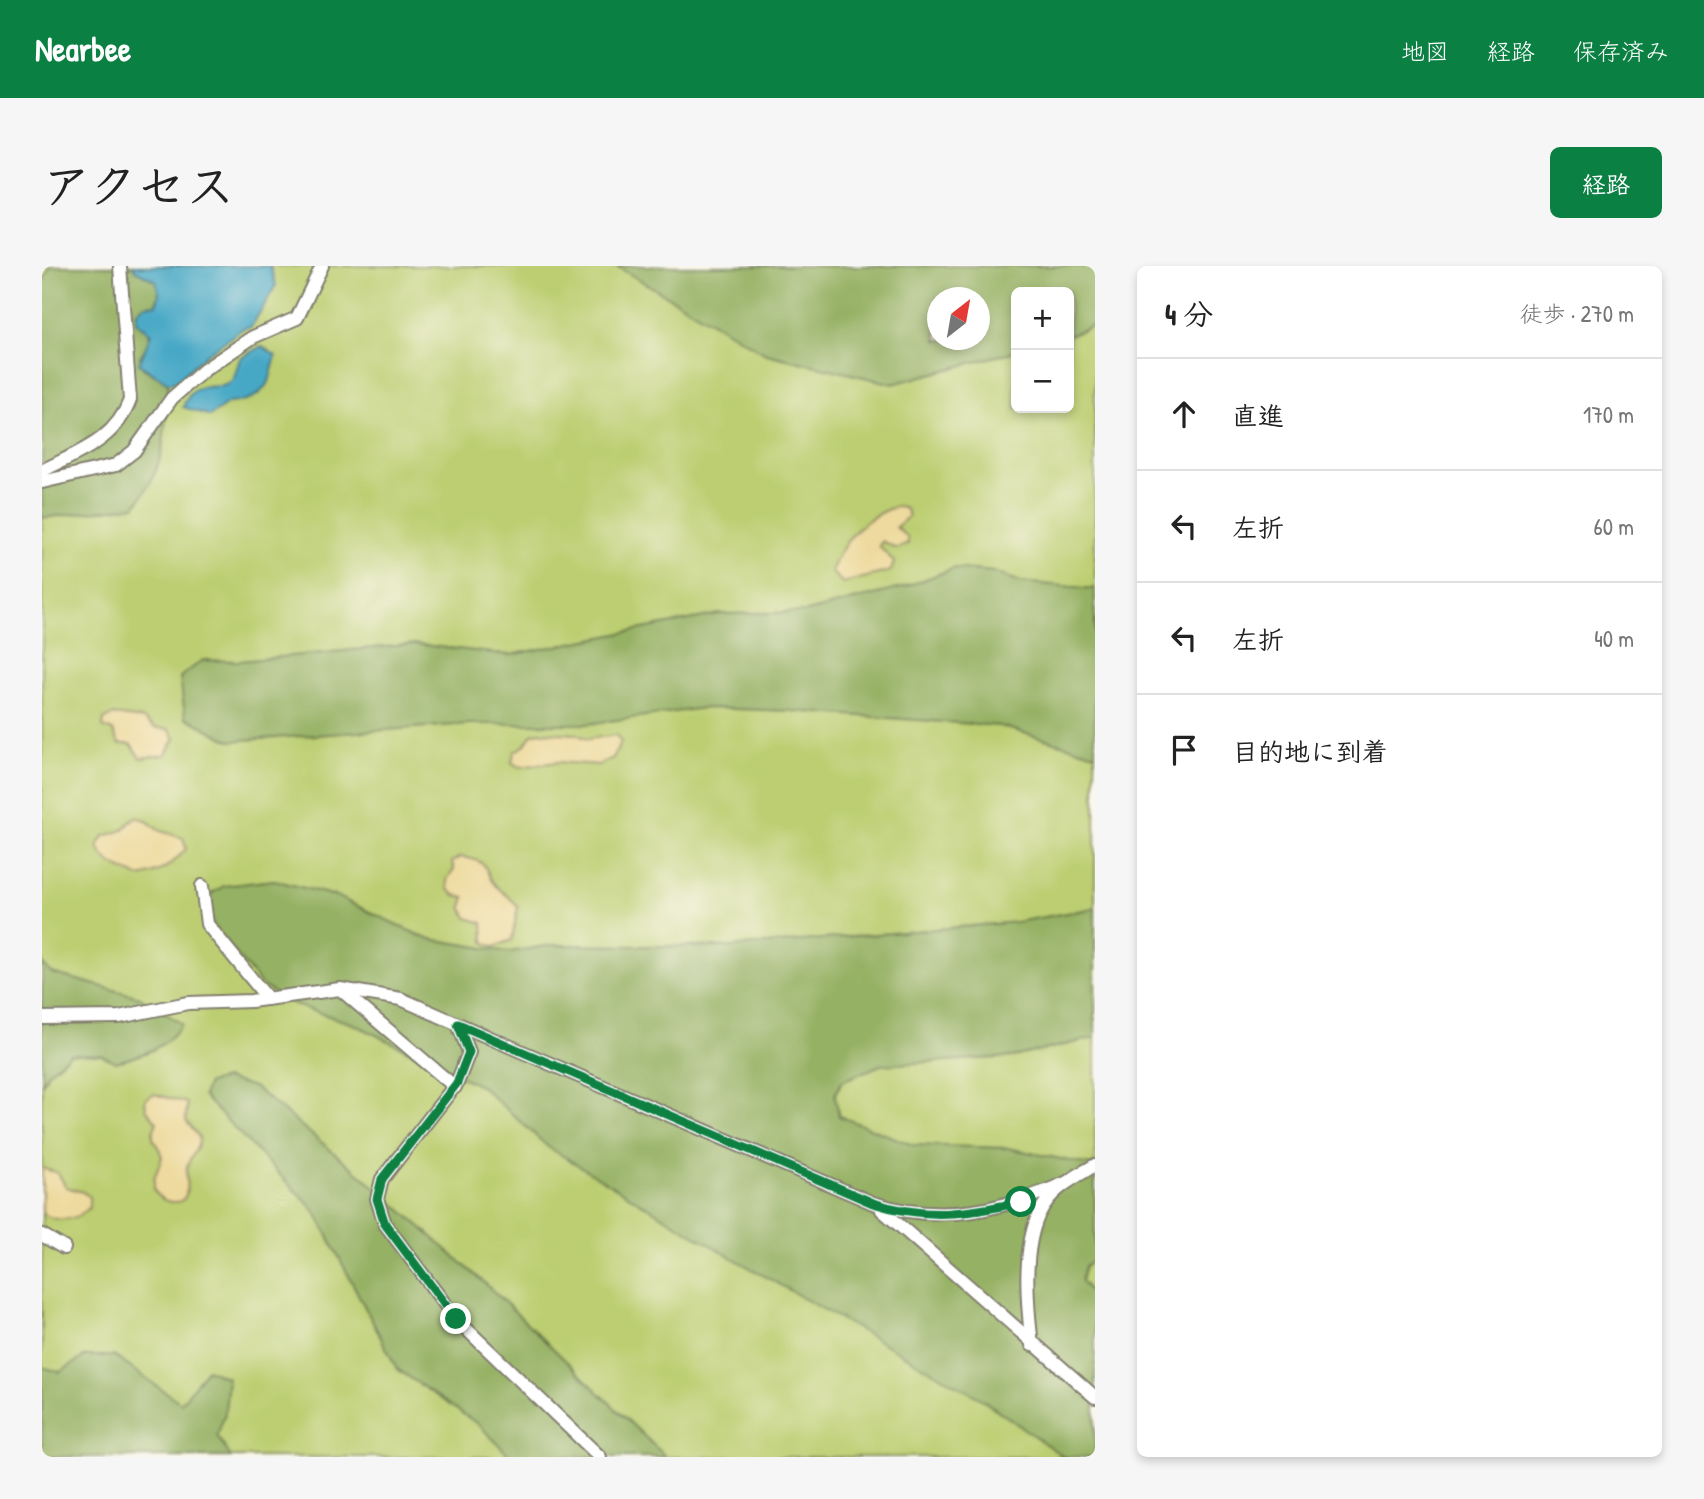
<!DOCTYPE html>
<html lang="ja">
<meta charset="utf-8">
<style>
body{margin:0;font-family:"Patrick Hand","Klee One",sans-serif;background:#f6f6f6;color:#222}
.controls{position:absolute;right:21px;top:21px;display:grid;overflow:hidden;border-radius:10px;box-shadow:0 4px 10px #0003}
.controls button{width:63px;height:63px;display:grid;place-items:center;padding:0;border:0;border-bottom:2px solid #e0e0e0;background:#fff;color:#222;font:35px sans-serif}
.compass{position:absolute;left:885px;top:21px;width:63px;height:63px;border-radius:50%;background:#fff;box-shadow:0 4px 10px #0003;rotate:31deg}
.stop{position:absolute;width:21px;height:21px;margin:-16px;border:5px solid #0b8043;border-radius:50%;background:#fff}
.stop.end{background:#0b8043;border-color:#fff;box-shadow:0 2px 7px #0008}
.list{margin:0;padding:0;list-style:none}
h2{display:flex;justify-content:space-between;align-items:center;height:91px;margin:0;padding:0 28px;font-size:30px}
h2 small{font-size:23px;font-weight:400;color:#767676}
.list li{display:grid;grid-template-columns:46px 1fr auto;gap:21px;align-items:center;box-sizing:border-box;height:112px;padding:0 28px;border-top:2px solid #e0e0e0}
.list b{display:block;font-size:26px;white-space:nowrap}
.list em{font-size:23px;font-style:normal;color:#767676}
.icon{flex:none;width:38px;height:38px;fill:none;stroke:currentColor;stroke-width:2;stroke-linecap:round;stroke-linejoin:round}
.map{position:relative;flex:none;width:1053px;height:1191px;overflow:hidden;border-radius:10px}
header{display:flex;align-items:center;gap:42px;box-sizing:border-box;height:98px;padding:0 35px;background:#0b8043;color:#fff}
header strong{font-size:33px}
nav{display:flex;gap:38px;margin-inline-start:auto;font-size:24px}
.intro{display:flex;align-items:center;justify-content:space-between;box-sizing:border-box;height:168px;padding:0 42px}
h1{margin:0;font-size:49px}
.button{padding:18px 32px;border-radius:10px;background:#0b8043;color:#fff;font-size:24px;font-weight:700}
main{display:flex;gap:42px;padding:0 42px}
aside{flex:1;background:#fff;border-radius:10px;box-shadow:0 4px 10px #0003}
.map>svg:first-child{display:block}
.green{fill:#bcce71;stroke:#6c7546;stroke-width:2;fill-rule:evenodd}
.forest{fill:#95b163;stroke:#586640;stroke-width:2;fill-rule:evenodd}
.sand{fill:#eeda9e;stroke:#857b5d;stroke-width:2}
.water{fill:#46a8c6;stroke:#316271;stroke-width:2}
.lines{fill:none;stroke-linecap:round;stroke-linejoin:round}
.service-casing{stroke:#848070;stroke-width:16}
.service{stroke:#fff;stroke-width:12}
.route{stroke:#0b8043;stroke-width:9}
</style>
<header>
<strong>Nearbee</strong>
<nav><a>地図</a><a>経路</a><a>保存済み</a></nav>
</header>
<div class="intro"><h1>アクセス</h1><a class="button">経路</a></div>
<main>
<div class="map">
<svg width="1053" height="1191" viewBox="0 0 1053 1191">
<rect width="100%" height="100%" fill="#fbf7ec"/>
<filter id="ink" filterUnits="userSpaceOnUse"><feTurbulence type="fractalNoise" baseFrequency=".0143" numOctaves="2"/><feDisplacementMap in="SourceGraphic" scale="14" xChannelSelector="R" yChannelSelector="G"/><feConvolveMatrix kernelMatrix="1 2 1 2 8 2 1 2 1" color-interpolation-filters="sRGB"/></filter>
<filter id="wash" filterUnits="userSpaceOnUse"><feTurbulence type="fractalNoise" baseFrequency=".00686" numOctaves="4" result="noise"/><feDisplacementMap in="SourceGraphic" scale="28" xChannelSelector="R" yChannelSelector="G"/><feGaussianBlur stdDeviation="1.57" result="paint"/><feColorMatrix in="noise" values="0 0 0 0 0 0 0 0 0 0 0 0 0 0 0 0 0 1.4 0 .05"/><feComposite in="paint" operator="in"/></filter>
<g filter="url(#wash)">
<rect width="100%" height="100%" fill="#ece3c3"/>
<path class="green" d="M0,0H1053V1191H0ZM974,26H1027V142H974ZM895,32H937V74H895Z"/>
<path class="forest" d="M9,0H92L93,4L114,15L117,28L105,63L109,73L98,91L101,102L126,117C122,168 126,198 93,240L0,252V17Z
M574,0H1053V59L1027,69V26H974V85L851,118L724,88ZM895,32H937V74H895Z
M912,302L951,306L979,316L1053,323V488L958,460L748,445L662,442L546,458H428L188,475L143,451L138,411L161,394L197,395L372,378L468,389L677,348L764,346L863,321Z
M231,614L294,630L383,672L467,686L510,679L690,681L974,656L1053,642V772L971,791L839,799L800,815L793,829L797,850L871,879L966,882L1053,900V993L1043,1000L1039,1015L1053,1031V1191H1022L941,1134L687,990L506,881L440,821L314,759L256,740L220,720L169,657L167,629L182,620Z
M0,698L10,707L98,731L140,758C125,782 99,790 74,796L59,789L28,788L6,807L0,819Z
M183,813L212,821L318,908L445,1019L624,1191H469L437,1159L355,1103L273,945L161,830L166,817Z
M43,1090H72L139,1137L165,1103L186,1112L183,1147L175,1170L189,1191H0V1101L18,1106Z"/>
<path class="sand" d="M855,240L864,243L867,250L854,261L866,272V278L855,283L840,275L837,280L852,296L849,305L801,317L789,306C801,274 822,250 855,240Z
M71,449L101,453L113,462L127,463L133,473L123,489L98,492L89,478H77L71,465L61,461L62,454Z
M498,466L534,468L546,473L574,469L579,476L571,492L557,499L515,496L478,501L470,497L472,486L482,480L490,468Z
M93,551L104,554L116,564L141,572L144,583C130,599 118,608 96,611C81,602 63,600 56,580L62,570L81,564Z
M418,591C454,595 439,607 455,621C463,628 470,632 476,641L470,674L452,681L442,676L441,657L425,652L420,641L423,631L413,629L406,623L405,613L412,604L410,596Z
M112,828L145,837L144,855L157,871C158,884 148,889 145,901C141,913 153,938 130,936C122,936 116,930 112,924V913L120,891C115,871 105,878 115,856L104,843L103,833Z
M0,902L16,907L24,921L41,926L47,931V942C34,955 15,957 0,947Z"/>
<path class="water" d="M92,0H228L234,19L209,61L202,62L163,89L134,116L126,117L97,98L109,68L94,56L95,46L103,39L115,38L117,28L114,15L93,4Z
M220,80L234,90L227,116L217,128L204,135L187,137L168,150L141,141C155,106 177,131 191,113C194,108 196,98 198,92Z"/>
</g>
<g filter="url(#ink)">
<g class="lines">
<g class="service-casing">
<path id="service" d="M0,205C36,186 73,175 88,134L78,0
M0,216L74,199L92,185L130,132L162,104L211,71L255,52L280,0
M160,620L165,658L226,733
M298,723L413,821
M0,752L77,751L146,737L209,735L298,723L359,733L416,758L427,786L415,817L340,913L335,933L343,958L414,1053L558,1191
M416,758L831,937C902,959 960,944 1026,916
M840,944L1053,1131
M0,969L22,982
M990,1079C985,1038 978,969 1005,935C1017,919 1037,909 1053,899"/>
</g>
<use href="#service" class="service"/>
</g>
</g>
<g class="lines" filter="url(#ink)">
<path class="route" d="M414,1053L343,958L335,933L340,913L415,817L427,786L416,758L831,937C885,954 925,948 979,936"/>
</g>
</svg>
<div class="controls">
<button>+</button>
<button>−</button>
</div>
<svg class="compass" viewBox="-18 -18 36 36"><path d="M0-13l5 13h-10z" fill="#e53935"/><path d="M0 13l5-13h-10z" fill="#767676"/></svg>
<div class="stop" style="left:979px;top:936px"></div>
<div class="stop end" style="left:414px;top:1053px"></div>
</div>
<aside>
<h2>4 分<small>徒歩 · 270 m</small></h2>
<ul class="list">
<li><svg class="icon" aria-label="ahead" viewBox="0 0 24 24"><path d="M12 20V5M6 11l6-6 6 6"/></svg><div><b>直進</b></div><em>170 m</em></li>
<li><svg class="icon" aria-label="left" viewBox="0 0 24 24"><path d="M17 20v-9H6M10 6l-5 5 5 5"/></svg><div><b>左折</b></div><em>60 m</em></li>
<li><svg class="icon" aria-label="left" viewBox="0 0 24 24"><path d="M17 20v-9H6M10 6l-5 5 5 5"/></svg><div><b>左折</b></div><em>40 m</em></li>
<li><svg class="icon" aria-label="arrive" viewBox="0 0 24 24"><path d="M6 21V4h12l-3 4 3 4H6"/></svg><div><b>目的地に到着</b></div></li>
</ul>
</aside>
</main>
